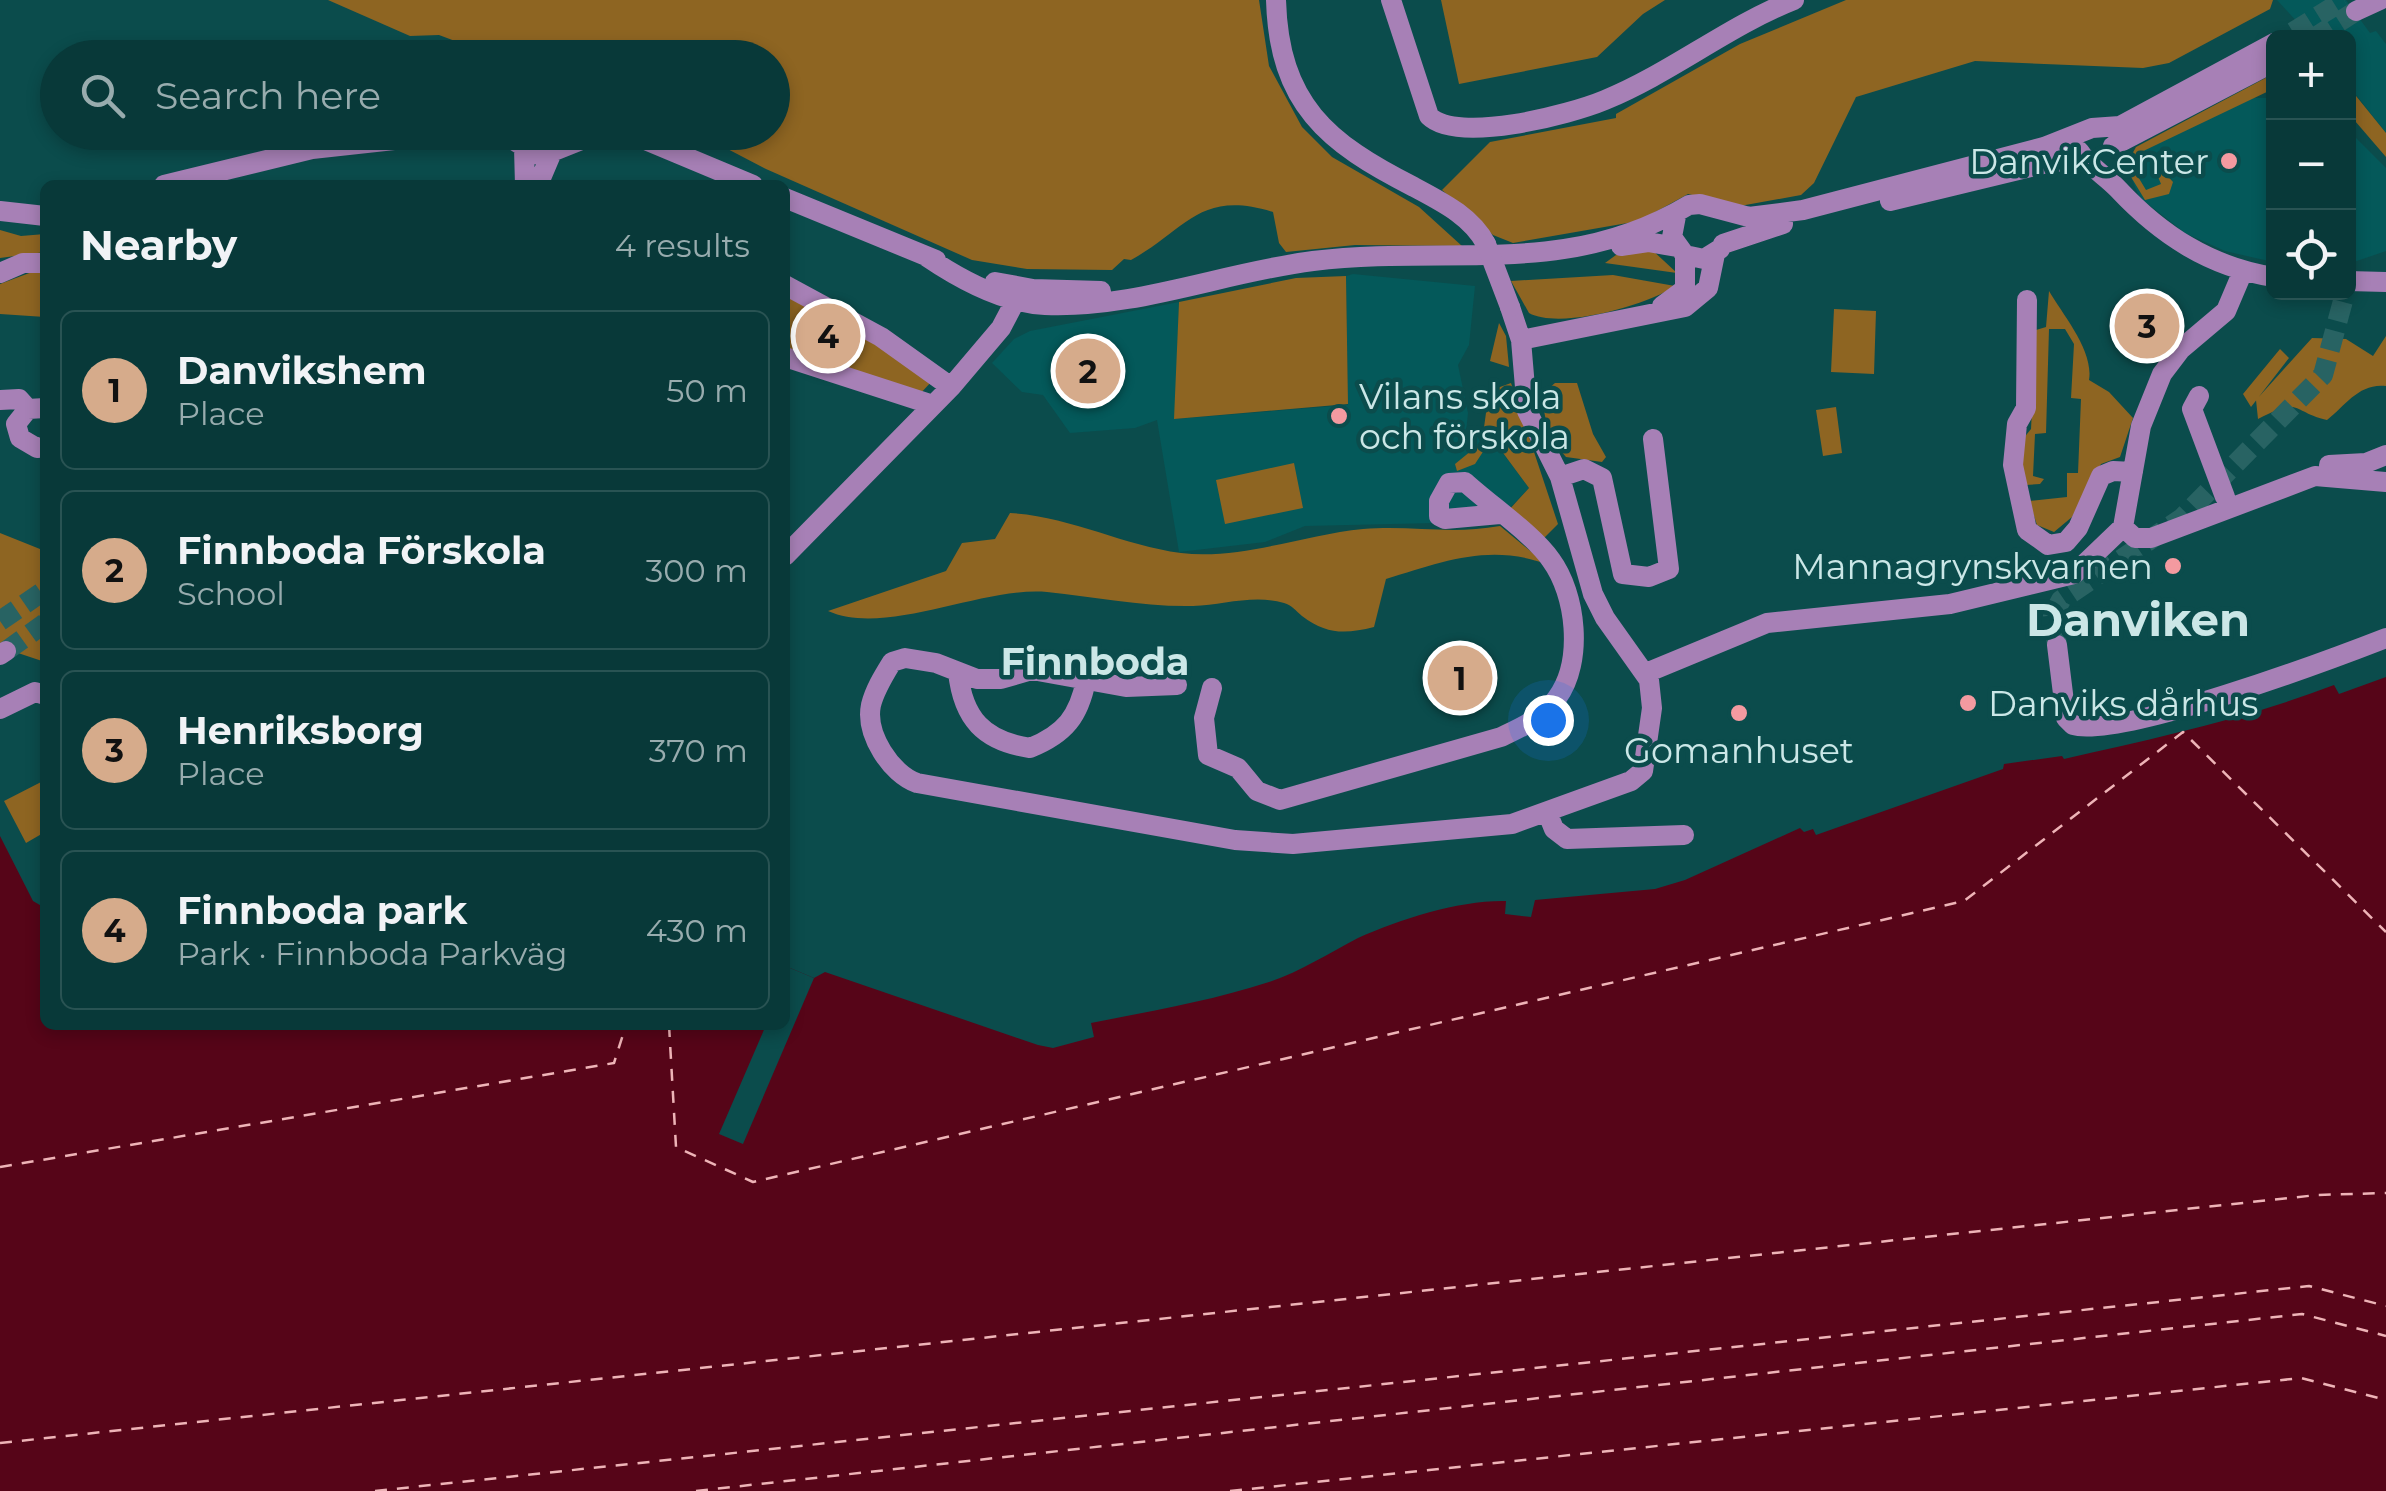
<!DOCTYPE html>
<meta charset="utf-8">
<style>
body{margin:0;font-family:Montserrat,sans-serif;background:#114041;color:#f1f3f6}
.controls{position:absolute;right:30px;top:30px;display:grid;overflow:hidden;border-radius:15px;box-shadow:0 5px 15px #0003}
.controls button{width:90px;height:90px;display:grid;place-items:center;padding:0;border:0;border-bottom:2px solid #295353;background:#083939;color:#f1f3f6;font:50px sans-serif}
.you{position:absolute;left:1548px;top:720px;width:35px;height:35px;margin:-25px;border:8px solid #fff;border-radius:50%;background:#1a73e8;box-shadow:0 0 0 15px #1a73e833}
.badge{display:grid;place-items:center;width:65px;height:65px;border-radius:50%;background:#d6ab8b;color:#111;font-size:32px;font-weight:700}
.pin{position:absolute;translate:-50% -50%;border:5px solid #fff;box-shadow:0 2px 10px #0006}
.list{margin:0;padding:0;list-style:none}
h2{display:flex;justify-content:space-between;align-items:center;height:130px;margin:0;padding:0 40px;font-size:42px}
h2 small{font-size:32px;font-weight:400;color:#98acae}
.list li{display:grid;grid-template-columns:65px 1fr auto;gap:30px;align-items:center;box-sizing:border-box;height:160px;margin:0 20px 20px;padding:0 20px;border:2px solid #295353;border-radius:15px}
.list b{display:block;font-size:38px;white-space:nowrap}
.list p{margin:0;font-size:32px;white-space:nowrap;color:#98acae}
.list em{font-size:32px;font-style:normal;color:#98acae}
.icon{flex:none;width:55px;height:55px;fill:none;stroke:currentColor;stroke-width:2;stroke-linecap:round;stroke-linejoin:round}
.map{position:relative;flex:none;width:2386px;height:1491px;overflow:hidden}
.search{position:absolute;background:#083939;box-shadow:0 5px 15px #0003;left:40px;top:40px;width:750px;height:110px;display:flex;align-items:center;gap:25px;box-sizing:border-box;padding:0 35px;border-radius:55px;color:#98acae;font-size:38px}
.panel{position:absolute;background:#083939;box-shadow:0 5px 15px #0003;left:40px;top:180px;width:750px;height:850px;border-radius:15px}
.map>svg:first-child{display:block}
.built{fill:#04595a}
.green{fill:#8e6522}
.water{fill:#560518}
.pier{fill:#0b4c4c}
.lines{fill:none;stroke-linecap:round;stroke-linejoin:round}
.ferry{stroke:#eeb4b7;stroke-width:2.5;stroke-dasharray:12 10;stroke-linecap:butt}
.minor-tunnel{stroke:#286363;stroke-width:20;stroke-dasharray:20 10;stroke-linecap:butt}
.minor{stroke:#a780b6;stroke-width:20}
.minor-bridge{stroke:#a780b6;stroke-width:20}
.poi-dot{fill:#f49aa0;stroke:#0b4c4c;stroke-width:4}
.labels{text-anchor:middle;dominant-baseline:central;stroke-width:9;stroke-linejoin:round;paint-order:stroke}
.poi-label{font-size:35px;fill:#cbe7e7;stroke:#0b4c4c;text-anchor:end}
.neighbourhood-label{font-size:38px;font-weight:bold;fill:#cbe7e7;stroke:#0b4c4c}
.district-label{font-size:45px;font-weight:bold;fill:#cbe7e7;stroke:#0b4c4c}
</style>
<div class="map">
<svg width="2386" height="1491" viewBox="0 0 2386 1491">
<rect width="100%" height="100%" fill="#0b4c4c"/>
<path class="built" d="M2277,0H2346L2370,33L2376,31L2386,44V133L2349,86L2348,38L2311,37Z
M2253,98H2273V262L2225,251L2185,233L2139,197L2126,164L2133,154Z
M2348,130L2386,168V251L2348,264Z
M1353,274L1475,286L1469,345L1458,365L1468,413L1466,432L1491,437L1529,488L1502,516L1436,523L1305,526L1265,542L1179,552L1157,420L1135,428L1070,433L1043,395L1022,392L992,363L1014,339L1030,331L1179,302L1175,419L1348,405L1346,276Z"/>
<path class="green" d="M328,0H1259L1269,66L1302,127L1332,157L1419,207L1462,246L1355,245L1286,252L1279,243L1273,212C1199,189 1186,230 1131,260L1124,259L1112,270L1027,269L972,260L766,169L697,133L772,132V58L466,57L455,41L439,35L410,36Z
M1441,0H1665L1643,14L1597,57L1459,84Z
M1846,0H2273L2270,9L2169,63L2143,68L1975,61L1856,97L1814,183L1801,195L1740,206L1688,194L1639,221L1513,243L1493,235L1442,190L1490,142L1616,118V114L1740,44Z
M2273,74V89L2135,155L2137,163L2131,165L2146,190L2161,184L2156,172L2162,170L2173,182L2169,194L2145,200L2125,167L2136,147Z
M2348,86L2386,133V157L2349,114Z
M0,230L21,236L45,234V252L0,258Z
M1650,248L1677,273L1605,263L1616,255Z
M32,272L45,273V317L0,314V284Z
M1613,275L1675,286C1648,305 1560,330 1529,313L1511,281Z
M1346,276L1348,404L1174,419L1179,302L1296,278Z
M785,290L800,296L932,381L919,395L785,350Z
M2049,291C2063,315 2094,351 2089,380L2109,392L2133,418L2120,457L2101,464L2072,517L2054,532L2037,525L2029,501L2067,497V473H2078L2081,399L2071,398L2074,344L2065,329H2049L2046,433L2035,434L2033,476L2044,479L2040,484L2025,485L2018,445L2031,429L2036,330L2046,327Z
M1834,309L1876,311L1874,374L1831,372Z
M1499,323L1506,336L1509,367L1490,361Z
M2386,336V386C2359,383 2346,405 2327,420C2291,412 2302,396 2258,419L2256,400L2312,338L2346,339L2373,356Z
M2280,349L2289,358L2251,407L2243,394Z
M1511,383L1558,524L1544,538L1507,512L1529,488L1492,438L1475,464L1457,471L1455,464L1482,442L1489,391Z
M1555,383H1577L1593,434L1606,457L1602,462L1566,457C1549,437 1543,419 1543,393Z
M1836,407L1842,453L1823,456L1816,410Z
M1294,463L1303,508L1225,524L1216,480Z
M1010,513C1069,516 1122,545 1181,553C1241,560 1303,535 1363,529C1413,525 1450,535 1500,526L1546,564C1489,543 1442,562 1386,579L1374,627C1346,634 1327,635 1302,616C1296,611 1292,605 1284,603C1254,594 1223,605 1193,606C1143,607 1096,597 1047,592C983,586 886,637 828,611L946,571L962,543L995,539Z
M0,533L45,551V662L0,647Z
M45,780V832L26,843L4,801Z"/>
<path class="water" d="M2386,677V1491H0V836L33,901L45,908V1025H785V958L790,968L814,978L825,972L1038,1045L1053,1048L1094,1037L1091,1023C1151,1011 1211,1001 1269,982C1300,972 1329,953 1358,938C1400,919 1460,900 1506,901L1505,914L1531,917L1535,900L1655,889L1685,880L1800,828L1804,832L1813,829L1816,835L2003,769L2004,764L2062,756L2064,759C2155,738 2246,719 2334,685L2339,694Z"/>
<path class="pier" d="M790,968L814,978L743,1144L719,1134L766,1025H785V979Z"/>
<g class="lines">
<path class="ferry" d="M669,1025L676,1147L753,1182L1964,901L2183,732L2386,932
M0,1167L614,1063L626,1025
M0,1443L2317,1195L2386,1193
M375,1491L2309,1286L2386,1306
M696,1491L2302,1314L2386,1336
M1230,1491L2301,1378L2386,1400"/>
<path class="minor-tunnel" d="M2293,32L2344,0
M2314,38L2356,11
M0,621L45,590
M2057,645L2053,615L2061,600L2182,518L2323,375L2344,297
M6,651L45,623"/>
<path class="minor" d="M1276,0C1279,104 1327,143 1414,187C1442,202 1471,216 1486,244
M1391,0L1429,116C1457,144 1569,115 1605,100C1671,73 1728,26 1794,0
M2356,11L2380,0
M501,132L535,154L544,155L594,135L643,139L753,185
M2113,146L2274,62
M524,148L525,185
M2079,151C2088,166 2106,176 2118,189C2161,235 2210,267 2274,277
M164,185L312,149L467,132
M538,185L552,152
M785,198L936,260
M1890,201L2047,163L2084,158
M0,211L45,216
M1676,216L1672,237L1685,255L1704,259L1720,249
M1723,244L1783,224
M1621,246L1648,242L1677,247
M927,257C961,280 1003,303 1045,305C1134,309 1225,272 1313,261C1449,244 1565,279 1689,205L1700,204L1749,217L1803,210L2044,147L2092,128L2120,126L2274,43
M0,273L23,263H45
M2348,281L2386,282
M995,282L1033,289L1101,291
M785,285L881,337L951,387
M2027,300L2026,408L2017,424L2013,465L2027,530L2048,545L2066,542L2078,528L2101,476L2113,471L2133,472
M1662,306L1685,289V255
M1521,340L1685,307L1708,288L1715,254
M785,357L933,405
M2199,396L2192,409L2225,497
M0,400L19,399L28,409
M45,408L28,409L16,424L20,438L37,448L45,447
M2329,465L2366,463L2386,455
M1560,477L1584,469L1602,478L1623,574L1649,577L1669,569L1653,439
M2123,527L2135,538H2151L2315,476L2386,482
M785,556L951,387L1001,328L1021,290
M2057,645L2066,718L2073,725C2119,739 2332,659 2386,638
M0,655L6,651
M958,672C963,719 984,741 1030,748C1065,734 1079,716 1086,680
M1646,673L1767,623L1950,604L2074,574L2123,527L2141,426L2162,374L2181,349L2226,311L2243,271
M1177,685L1126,687L1032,670L1001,679H977L936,663L905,658L892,662C884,675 875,689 871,705C865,734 891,774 917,783L1235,840L1293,844L1512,824L1631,781L1643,771L1652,708L1649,680L1605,618L1593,594L1560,477L1527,411L1521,340L1510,307
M1212,688L1204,718L1208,755L1238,768L1257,791L1280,800L1501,737C1522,727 1543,718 1557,698C1584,661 1576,594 1551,560C1533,534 1490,505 1465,482L1449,483L1439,501V516L1445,519L1500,514
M0,709L35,692L45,695
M1548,814L1554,829L1567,839L1684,835"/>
<path class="minor-bridge" d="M1486,244L1510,307"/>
</g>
<g class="poi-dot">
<circle cx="2229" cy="161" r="10"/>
<circle cx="1339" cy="416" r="10"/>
<circle cx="2173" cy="566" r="10"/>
<circle cx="1968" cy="703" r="10"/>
<circle cx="1739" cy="713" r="10"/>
</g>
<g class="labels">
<g class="poi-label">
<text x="2209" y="161">DanvikCenter</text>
<text x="1359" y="396" text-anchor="start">Vilans skola<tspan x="1359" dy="40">och förskola</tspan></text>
<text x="2153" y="566">Mannagrynskvarnen</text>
<text x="1988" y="703" text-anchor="start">Danviks dårhus</text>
<text x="1739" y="750" text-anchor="middle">Gomanhuset</text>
</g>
<g class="neighbourhood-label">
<text x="1095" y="661">Finnboda</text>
</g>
<g class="district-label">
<text x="2138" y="619">Danviken</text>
</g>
</g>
</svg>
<div class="controls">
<button>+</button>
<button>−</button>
<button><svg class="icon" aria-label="locate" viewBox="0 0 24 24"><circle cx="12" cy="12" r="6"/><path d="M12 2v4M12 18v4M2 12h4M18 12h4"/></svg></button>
</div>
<div class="you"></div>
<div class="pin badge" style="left:1460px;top:678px">1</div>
<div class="pin badge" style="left:1088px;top:371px">2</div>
<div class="pin badge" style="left:2147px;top:326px">3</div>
<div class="pin badge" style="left:828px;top:336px">4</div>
<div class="search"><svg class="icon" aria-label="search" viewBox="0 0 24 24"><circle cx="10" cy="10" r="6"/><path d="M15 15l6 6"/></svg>Search here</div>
<section class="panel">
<h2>Nearby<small>4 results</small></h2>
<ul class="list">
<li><span class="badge">1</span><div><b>Danvikshem</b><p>Place</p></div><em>50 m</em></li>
<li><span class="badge">2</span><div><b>Finnboda Förskola</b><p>School</p></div><em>300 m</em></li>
<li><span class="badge">3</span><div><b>Henriksborg</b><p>Place</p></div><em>370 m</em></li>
<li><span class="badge">4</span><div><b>Finnboda park</b><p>Park · Finnboda Parkväg</p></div><em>430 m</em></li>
</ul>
</section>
</div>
